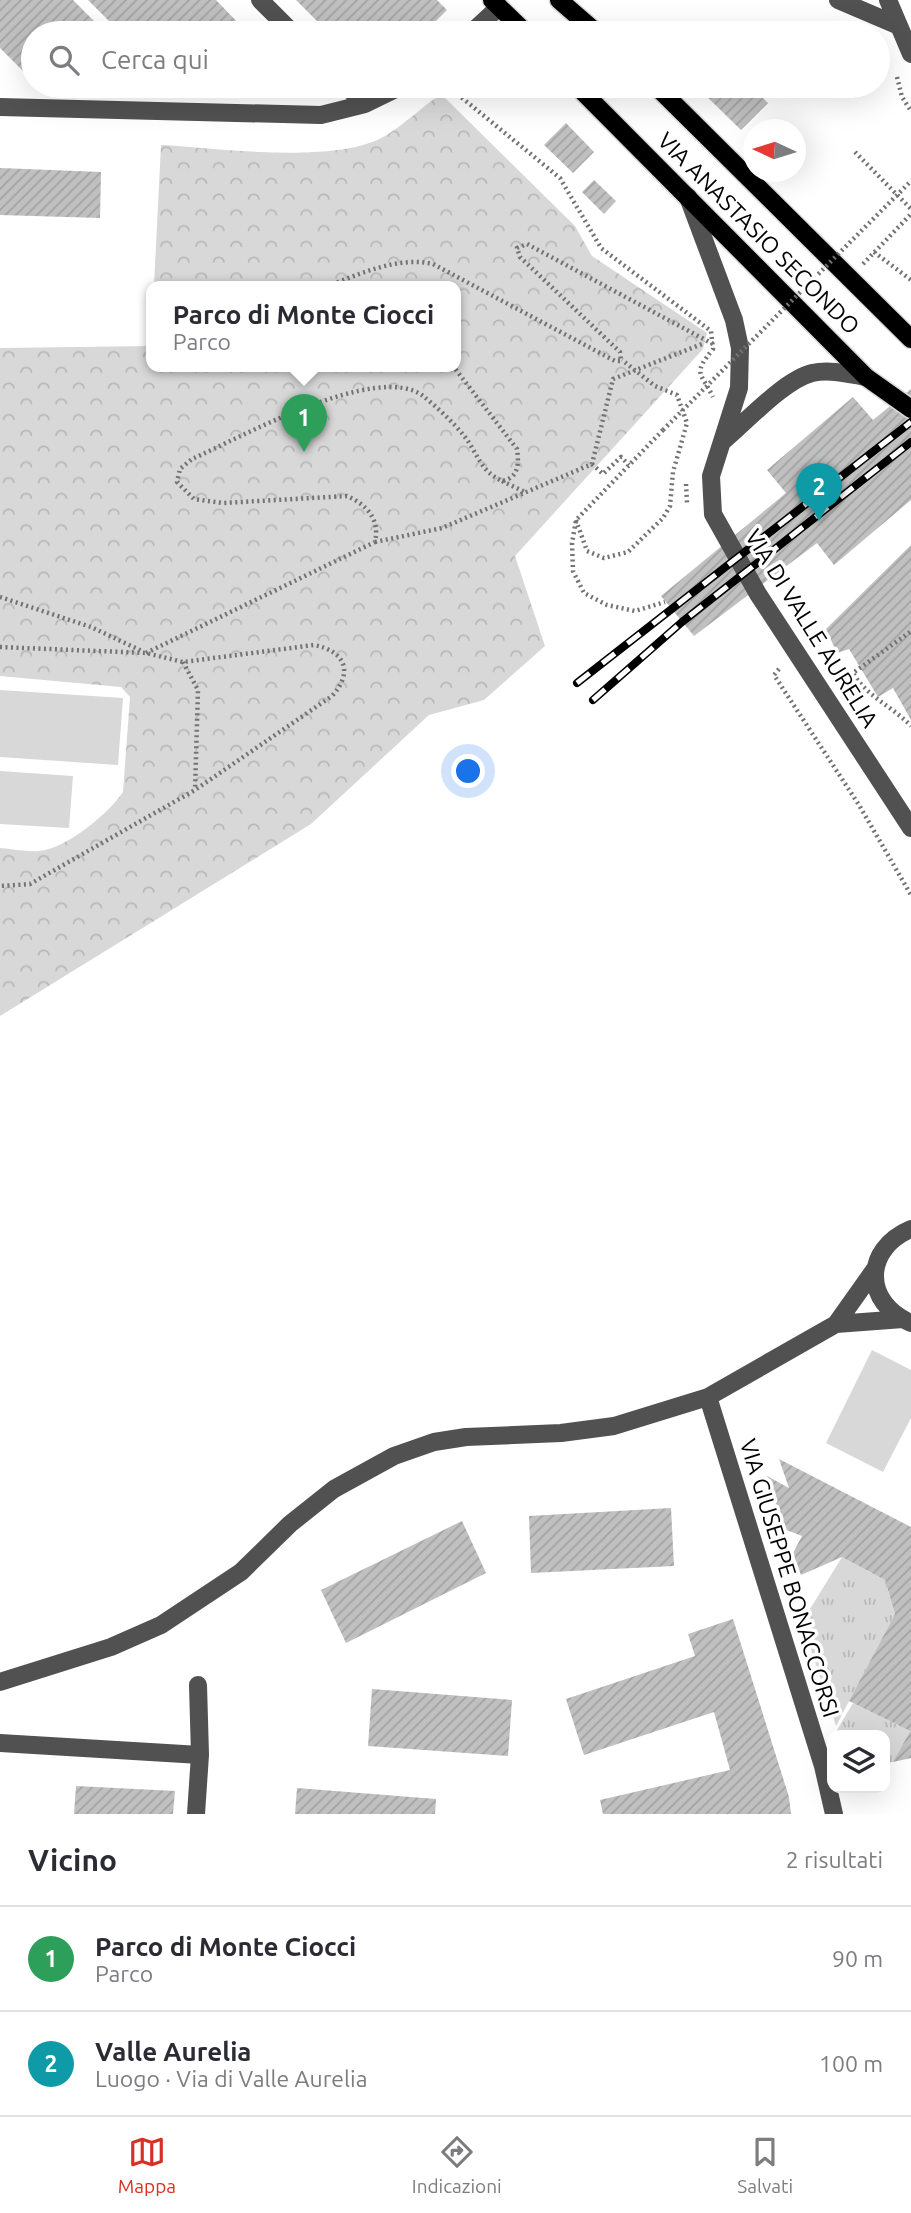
<!DOCTYPE html>
<html lang="it">
<meta charset="utf-8">
<style>
body{margin:0;font-family:Ubuntu,sans-serif;background:#f7f7f7;color:#2b2b33}
.controls{position:absolute;right:21px;bottom:21px;display:grid;overflow:hidden;border-radius:14px;box-shadow:0 7px 28px #0002}
.controls button{width:63px;height:63px;display:grid;place-items:center;padding:0;border:0;border-bottom:2px solid #e1e1e2;background:#fff;color:#2b2b33;font:35px sans-serif}
.compass{position:absolute;left:743px;top:119px;width:63px;height:63px;border-radius:50%;background:#fff;box-shadow:0 7px 28px #0002;rotate:274deg}
.you{position:absolute;left:469px;top:772px;width:24px;height:24px;margin:-18px;border:5px solid #fff;border-radius:50%;background:#1a73e8;box-shadow:0 0 0 10px #1a73e833}
.badge{display:grid;place-items:center;width:46px;height:46px;border-radius:50%;background:#d93025;color:#fff;font-size:23px;font-weight:700}
.pin{position:absolute;translate:-50% -58px;filter:drop-shadow(0 2px 4px #0008)}
.pin::after{content:'';position:absolute;top:37px;width:24px;height:21px;background:inherit;clip-path:polygon(0 0,100% 0,50% 100%)}
.popup{position:absolute;left:146px;top:281px;width:315px;height:91px;box-sizing:border-box;display:grid;place-content:center;border-radius:14px;background:#fff;filter:drop-shadow(0 2px 5px #0005);font-size:23px;white-space:nowrap;color:#7c7c81}
.popup b{font-size:26px;color:#2b2b33}
.popup::after{content:'';position:absolute;left:50%;top:100%;margin-left:-14px;border:14px solid transparent;border-top-color:#fff}
.list{margin:0;padding:0;list-style:none}
h2{display:flex;justify-content:space-between;align-items:center;height:91px;margin:0;padding:0 28px;font-size:30px}
h2 small{font-size:23px;font-weight:400;color:#7c7c81}
.list li{display:grid;grid-template-columns:46px 1fr auto;gap:21px;align-items:center;box-sizing:border-box;height:105px;padding:0 28px;border-top:2px solid #e1e1e2}
.list b{display:block;font-size:26px;white-space:nowrap}
.list p{margin:0;font-size:23px;white-space:nowrap;color:#7c7c81}
.list em{font-size:23px;font-style:normal;color:#7c7c81}
.icon{flex:none;width:38px;height:38px;fill:none;stroke:currentColor;stroke-width:2;stroke-linecap:round;stroke-linejoin:round}
.map{position:relative;flex:none;width:911px;height:1814px;overflow:hidden}
.search{position:absolute;background:#fff;box-shadow:0 7px 28px #0002;left:21px;right:21px;top:21px;height:77px;display:flex;align-items:center;gap:18px;box-sizing:border-box;padding:0 24px;border-radius:38px;color:#7c7c81;font-size:26px}
.sheet{height:301px;background:#fff}
nav{display:flex;justify-content:space-around;align-items:center;box-sizing:border-box;height:98px;border-top:2px solid #e1e1e2;background:#fff;font-size:19px;color:#7c7c81}
nav a{display:grid;justify-items:center;gap:4px}
nav .on{color:#d93025}
.map>svg:first-child{display:block}
.grass{fill:url(#grass-tufts)}
.park{fill:url(#park-crowns)}
.pitch{fill:#d8d8d8}
.building{fill:url(#building-hatch)}
.lines{fill:none;stroke-linecap:round;stroke-linejoin:round}
.major-casing{stroke:#dbdbdb;stroke-width:21}
.path{stroke:#737373;stroke-width:4.5;stroke-dasharray:2 3.5;stroke-linecap:butt}
.minor{stroke:#515151;stroke-width:18}
.major{stroke:#000;stroke-width:18}
.rail-casing{stroke:#000;stroke-width:8}
.rail{stroke:#fff;stroke-width:5;stroke-dasharray:16;stroke-linecap:butt}
.path-bridge{stroke:#737373;stroke-width:4.5;stroke-dasharray:2 3.5;stroke-linecap:butt}
.labels{text-anchor:middle;dominant-baseline:central;stroke-width:7;stroke-linejoin:round;paint-order:stroke}
.street-label{font-size:23px;fill:#000;stroke:#fff}
</style>
<div class="map">
<svg width="911" height="1814" viewBox="0 0 911 1814">
<defs>
<pattern id="grass-tufts" width="24" height="20" patternUnits="userSpaceOnUse" patternTransform="scale(1.75)"><rect width="24" height="20" fill="#d8d8d8"/><path d="M3 7l-1-3M5 7V3M7 7l1-3M15 17l-1-3M17 17v-4M19 17l1-3" fill="none" stroke="#b8b8b8"/></pattern>
<pattern id="park-crowns" width="20" height="18" patternUnits="userSpaceOnUse" patternTransform="scale(1.75)"><rect width="20" height="18" fill="#d8d8d8"/><path d="M2 6a3 3 0 1 1 6 0M12 15a3 3 0 1 1 6 0" fill="none" stroke="#b8b8b8"/></pattern>
<pattern id="building-hatch" width="6" height="6" patternUnits="userSpaceOnUse" patternTransform="scale(1.75)"><rect width="6" height="6" fill="#c0c0c0"/><path d="M-1 1l2-2M0 6l6-6M5 7l2-2" fill="none" stroke="#a3a3a3"/></pattern>
</defs>
<rect width="100%" height="100%" fill="#fff"/>
<path class="grass" d="M842,1557L885,1580L895,1614L836,1726L802,1622Z
M853,1703L910,1731L893,1762L885,1763V1735H838L837,1730Z"/>
<path class="park" d="M441,94L575,226L592,256L707,333L703,349L515,556L545,646L484,700L429,715L311,824L0,1016V848C12,849 26,852 39,851C66,849 108,814 123,792L130,697L121,687L0,676V348L152,346V366H456V286H154L161,145C218,148 336,165 385,136C405,124 422,107 441,94Z"/>
<path class="pitch" d="M0,690L123,698L118,765L0,757Z
M0,771L73,776L69,828L0,824Z
M872,1350L911,1370V1418L883,1472L826,1443Z"/>
<path class="building" d="M0,0H73L106,33H33V81L0,48Z
M88,0H216L245,30L241,33H121Z
M296,0H437L447,10L424,33H329Z
M696,86H751L768,103L741,130Z
M566,123L594,152L573,173L544,145Z
M0,168L101,172L100,218L0,215Z
M594,180L616,201L604,214L582,192Z
M911,389V500L834,565L817,543L694,636L661,596L786,493L767,470L853,397L873,420Z
M911,545V720L893,688L878,697L849,649L837,653L826,629Z
M779,1459L911,1527V1758L893,1762L910,1731L849,1701L895,1614L885,1580L842,1557L801,1575L793,1553L802,1536L784,1529L767,1476L789,1488Z
M671,1508L674,1566L531,1573L529,1516Z
M462,1521L486,1573L346,1643L321,1590Z
M733,1619L789,1797L791,1814H603L600,1800L730,1770L714,1712L584,1755L566,1699L695,1656L688,1634Z
M372,1689L512,1700L508,1756L368,1746Z
M76,1786L175,1791L173,1814H74Z
M297,1788L436,1799L435,1814H295Z"/>
<g class="lines">
<g class="major-casing">
<path id="major" d="M492,0L526,33
M559,0L597,33
M577,86L866,377L911,409
M656,86L911,339"/>
</g>
<path class="path" d="M897,77L902,97L911,111
M462,86L456,93L560,178L601,248L711,331L713,349C692,375 701,372 713,397
M855,152L911,209
M874,252L911,280
M863,264L911,214
M327,286C361,274 397,256 433,264L615,361H621L620,352L520,257L517,248L527,244L713,344
M828,308L835,302L844,311L848,308
M663,430L576,520L572,543L573,571L584,593L607,605L635,611L665,602
M592,464L603,474L621,457L629,465
M502,481L525,492
M686,484L687,503
M576,520L587,551L604,558L628,552L663,518L670,506L673,472L687,423L677,395L655,386L622,360
M375,542L442,528L592,464L613,379L702,344L704,341
M0,597L91,627L142,651
M910,632L853,673C867,697 892,706 911,726
M0,647L146,653L183,662L314,645C345,651 354,672 332,696L195,790L30,884L0,886
M146,653L375,542C380,519 367,505 347,496L223,503L194,499L177,482L180,469L192,459C240,438 377,361 423,396C437,407 454,423 465,437C478,454 480,471 502,481C519,478 519,463 517,449L453,366
M183,662L198,690L195,790
M779,669L774,675L859,805L911,895"/>
<path class="minor" d="M260,0L293,33
M838,0L899,26
M888,0L911,54
M471,33L499,7
M346,86L365,104
M0,107L321,115L365,104L402,86
M688,197L734,320L740,348L739,388L711,476L713,514L758,594L911,828
M722,442C745,423 784,380 812,373C830,369 849,374 866,377
M911,1229C863,1249 863,1303 911,1323
M836,1324L903,1319
M708,1397L823,1766L834,1814
M0,1682L111,1647L161,1625L241,1572L290,1524L334,1489L394,1456L434,1442L466,1437L561,1433L614,1426L708,1397L836,1324L875,1269
M0,1743L200,1755
M196,1814L200,1755L198,1685"/>
<use href="#major" class="major"/>
<g class="rail-casing">
<path id="rail" d="M577,683L911,422
M593,700L682,622L911,442"/>
</g>
<use href="#rail" class="rail"/>
<path class="path-bridge" d="M663,430L911,181"/>
</g>
<g class="labels">
<g class="street-label">
<text transform="translate(759 233) rotate(45)">VIA ANASTASIO SECONDO</text>
<text transform="translate(812 628) rotate(58)">VIA DI VALLE AURELIA</text>
<text transform="translate(790 1578) rotate(73)">VIA GIUSEPPE BONACCORSI</text>
</g>
</g>
</svg>
<div class="controls">
<button><svg class="icon" aria-label="layers" viewBox="0 0 24 24"><path d="M12 4l9 5-9 5-9-5zM3 14l9 5 9-5"/></svg></button>
</div>
<svg class="compass" viewBox="-18 -18 36 36"><path d="M0-13l5 13h-10z" fill="#e53935"/><path d="M0 13l5-13h-10z" fill="#7c7c81"/></svg>
<div class="you"></div>
<div class="pin badge" style="left:304px;top:452px;background:#2e9e5b">1</div>
<div class="popup"><b>Parco di Monte Ciocci</b>Parco</div>
<div class="pin badge" style="left:819px;top:521px;background:#0f9aa8">2</div>
<div class="search"><svg class="icon" aria-label="search" viewBox="0 0 24 24"><circle cx="10" cy="10" r="6"/><path d="M15 15l6 6"/></svg>Cerca qui</div>
</div>
<section class="sheet">
<h2>Vicino<small>2 risultati</small></h2>
<ul class="list">
<li><span class="badge" style="background:#2e9e5b">1</span><div><b>Parco di Monte Ciocci</b><p>Parco</p></div><em>90 m</em></li>
<li><span class="badge" style="background:#0f9aa8">2</span><div><b>Valle Aurelia</b><p>Luogo · Via di Valle Aurelia</p></div><em>100 m</em></li>
</ul>
</section>
<nav>
<a class="on"><svg class="icon" aria-label="map" viewBox="0 0 24 24"><path d="M3 6l6-2 6 2 6-2v14l-6 2-6-2-6 2zM9 4v14M15 6v14"/></svg>Mappa</a>
<a><svg class="icon" aria-label="directions" viewBox="0 0 24 24"><path d="M12 3l9 9-9 9-9-9zM9 14v-3h6M13 9l2 2-2 2"/></svg>Indicazioni</a>
<a><svg class="icon" aria-label="saved" viewBox="0 0 24 24"><path d="M7 4h10v16l-5-4-5 4z"/></svg>Salvati</a>
</nav>
